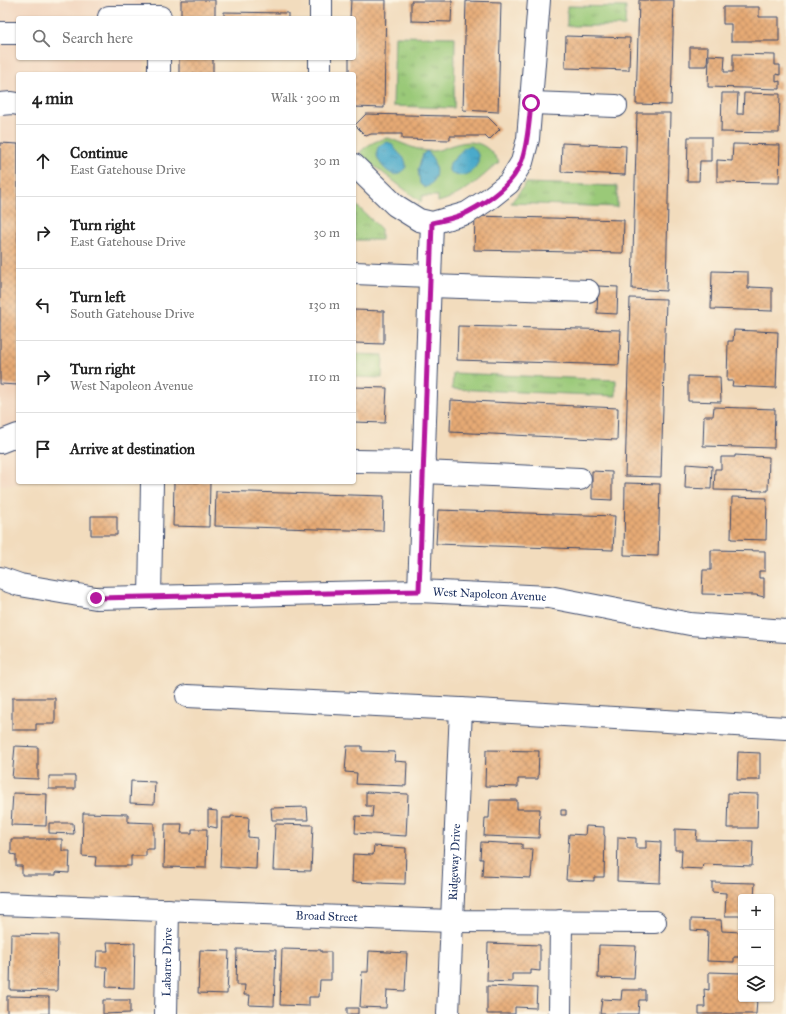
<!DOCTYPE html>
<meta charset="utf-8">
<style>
body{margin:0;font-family:"IM FELL Great Primer",serif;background:#f2f2f2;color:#222}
.controls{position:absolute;right:12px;bottom:12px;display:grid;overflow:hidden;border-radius:4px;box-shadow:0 1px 3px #0004}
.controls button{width:36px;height:36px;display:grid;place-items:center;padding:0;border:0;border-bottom:1px solid #e0e0e0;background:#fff;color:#222;font:20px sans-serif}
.stop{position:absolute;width:12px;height:12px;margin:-9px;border:3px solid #b5179e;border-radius:50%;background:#fff}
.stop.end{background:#b5179e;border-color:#fff;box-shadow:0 1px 4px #0008}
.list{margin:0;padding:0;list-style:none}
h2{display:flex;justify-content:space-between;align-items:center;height:52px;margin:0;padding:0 16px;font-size:17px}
h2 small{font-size:13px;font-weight:400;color:#767676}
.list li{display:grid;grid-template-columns:26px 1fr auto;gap:12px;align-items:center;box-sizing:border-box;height:72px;padding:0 16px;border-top:1px solid #e0e0e0}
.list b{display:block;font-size:15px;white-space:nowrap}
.list p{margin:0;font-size:13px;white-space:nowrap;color:#767676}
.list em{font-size:13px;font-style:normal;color:#767676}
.icon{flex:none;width:22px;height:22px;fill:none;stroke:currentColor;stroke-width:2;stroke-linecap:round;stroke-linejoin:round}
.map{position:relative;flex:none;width:786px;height:1014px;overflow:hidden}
.search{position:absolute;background:#fff;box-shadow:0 1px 3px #0004;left:16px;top:16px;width:340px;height:44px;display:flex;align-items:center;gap:10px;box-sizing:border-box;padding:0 14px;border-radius:4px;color:#767676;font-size:15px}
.panel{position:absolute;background:#fff;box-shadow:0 1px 3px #0004;left:16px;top:72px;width:340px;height:412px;border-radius:4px}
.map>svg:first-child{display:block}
.built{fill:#f2d5be}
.grass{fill:url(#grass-tufts);stroke:#5a7c6b}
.park{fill:#9ac978;stroke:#5a7c6b}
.water{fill:url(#water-ripples);stroke:#336c94}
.building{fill:url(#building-cross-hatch)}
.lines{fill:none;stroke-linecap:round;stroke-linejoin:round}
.minor-casing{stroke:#3b496c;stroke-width:24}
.minor{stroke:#fff;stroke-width:22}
.route{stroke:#b5179e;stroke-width:5}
.labels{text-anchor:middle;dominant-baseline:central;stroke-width:3;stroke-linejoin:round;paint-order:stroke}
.street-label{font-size:12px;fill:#1b2f5e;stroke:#fcf5e5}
</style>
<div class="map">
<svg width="786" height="1014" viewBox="0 0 786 1014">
<defs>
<pattern id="grass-tufts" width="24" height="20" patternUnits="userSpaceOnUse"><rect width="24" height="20" fill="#9ac978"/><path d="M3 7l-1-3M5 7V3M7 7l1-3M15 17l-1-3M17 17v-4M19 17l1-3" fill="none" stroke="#7da466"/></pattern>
<pattern id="water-ripples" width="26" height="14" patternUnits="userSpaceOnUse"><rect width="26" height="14" fill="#4baaca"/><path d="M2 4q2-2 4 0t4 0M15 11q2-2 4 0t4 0" fill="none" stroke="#3e8ba7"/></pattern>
<pattern id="building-cross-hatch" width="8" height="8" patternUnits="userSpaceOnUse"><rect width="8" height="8" fill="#e7aa75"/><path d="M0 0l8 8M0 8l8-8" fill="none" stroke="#ba8b63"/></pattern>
</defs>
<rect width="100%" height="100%" fill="#fcf5e5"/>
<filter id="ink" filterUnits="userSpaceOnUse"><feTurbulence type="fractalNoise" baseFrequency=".025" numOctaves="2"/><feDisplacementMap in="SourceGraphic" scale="8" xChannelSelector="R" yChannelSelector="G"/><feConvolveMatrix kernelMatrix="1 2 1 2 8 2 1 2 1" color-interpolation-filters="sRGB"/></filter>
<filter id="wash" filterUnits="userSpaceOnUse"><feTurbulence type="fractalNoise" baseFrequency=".012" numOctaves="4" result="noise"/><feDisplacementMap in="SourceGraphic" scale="16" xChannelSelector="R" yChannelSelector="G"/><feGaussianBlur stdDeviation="0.9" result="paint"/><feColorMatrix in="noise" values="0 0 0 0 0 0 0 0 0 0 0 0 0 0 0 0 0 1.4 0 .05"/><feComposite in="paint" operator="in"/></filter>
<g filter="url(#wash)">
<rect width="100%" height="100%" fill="#f2dcbd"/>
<path class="built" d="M0,0H146L145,18H18V58H145L144,74H18V482H20L15,485L0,486Z"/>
<path class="grass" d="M567,6L626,7L625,26H567Z
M395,36L455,37L454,108L393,106Z
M526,183L617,186V207L511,203Z
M354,203L381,229V240H354Z
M354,354L383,355L382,378L354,377Z
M453,373L616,380V396L452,389Z"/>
<path class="park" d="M388,138C401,142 418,152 432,151C438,151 444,148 450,146C473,138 486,142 499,162C481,178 463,196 438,202V196H422L421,202L370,163L360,152C369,144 376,140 388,138Z"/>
<path class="water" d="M388,142C394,145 393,147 397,151C403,158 406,158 406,167C403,171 398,176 393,174C381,170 366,146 388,142Z
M471,146C492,161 463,186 449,171C449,158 453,163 458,155C463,149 463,147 471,146Z
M427,151C437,161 441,181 425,188L420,184L418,169L423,154Z"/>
<g id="blocks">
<path class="building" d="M181,0H215V18H181Z
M351,0H386L384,108L354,107V74H349V58H354V18H350Z
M639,0H674L671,105L636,104Z
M411,1H452L451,22L411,21Z
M466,1L501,2L498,112L463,110Z
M723,7H759V17H779V41H731V24H723Z
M224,12L288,13V18H224Z
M566,36L630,38L629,70L565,68Z
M690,47H708L707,66H690Z
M733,54L775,55V65H780V75L776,74V82L780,81V89L708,87L709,55L725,56L724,72H733Z
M179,58H213V74H179Z
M722,93H738L737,114H743L744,93L780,94L779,133L721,132Z
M637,113H670L666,291L632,289Z
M366,114L488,117L500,129L489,140L485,136H450V140L402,139V134H371L366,136L355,125Z
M688,137H711V161H700L699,181H687Z
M0,143L18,144V385L0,384Z
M562,143L626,146L625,175L561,172Z
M733,144L780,145L779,183L717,182V160L732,161Z
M475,216L624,220L623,253L474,250Z
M712,271L748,272V289H750V287L772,288V311L711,309Z
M598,286L618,287L617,314L597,313Z
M630,298L666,299L661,477L625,476Z
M354,310L384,311V344L354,343Z
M458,326L621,330L619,365L457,360Z
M734,330L778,332L776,388L732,386L733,381H727L728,341H733Z
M688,376L720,377L721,402L688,401Z
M354,387L387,388L385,423L354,422Z
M451,400L618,408L617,440L450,432Z
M714,407L775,409L774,448L703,446L704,416H713Z
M735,455L769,457L768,491L714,490L715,469H721V457H735Z
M686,464L712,466L711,489L685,488Z
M592,471L612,472V500L592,499Z
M174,482H210L209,527L173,526Z
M625,483L660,484L658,556L624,555Z
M216,491L384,496L383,531L215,526Z
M732,497L767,498L766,540L731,539Z
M438,510L615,516L613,550L436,544Z
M91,516H117V535H91Z
M711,550L765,551V571H759V578H764V597L756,595L702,594L703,570H711Z
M12,698H55V724H36V730H12Z
M15,746L38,747V779L12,778Z
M347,746H362V751L395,752L394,761L407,762L406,786L356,784L357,773L345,772Z
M486,750L539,751L538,779H518V787L485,786Z
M738,752L760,753V780H737Z
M49,776H75V789H49Z
M131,781L155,782L154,804L130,803Z
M366,792L408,794L406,836L355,833L356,816L372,817L373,806H366Z
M13,793L47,794L46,826L11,825Z
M728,793L758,794L757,828H727Z
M490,800H517V809H540L539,838L484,836L485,818H489Z
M307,807L308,820H272L271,808Z
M208,810L217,811V828L208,826Z
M561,810H566V815H561Z
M83,813L128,814V822L154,823V849H146V856H131V866H95L96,857L82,856Z
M231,816L249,817L248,837L257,838L256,869L220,867L222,818H231Z
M49,823H73L74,834L49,833Z
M165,824H182L181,833H192V829H207L206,868L164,867Z
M275,824L313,825L311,871L273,870Z
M586,826L604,827V835L605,836L604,877H594V881L566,880L569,834L585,835Z
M675,829L697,830L696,840L753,841L752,866L703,864L702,869L681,868L682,850H675Z
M618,837L636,838V848H646V841L661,842L660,883L617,881Z
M11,839H62V851H70L69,873L56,872V875H22V866H16V855L11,854Z
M481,842L522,844V849H533L531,878L482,876L483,859H480Z
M374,846L406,848L405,884L352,882L353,854L373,855Z
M712,882L755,883L754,897H741V916H725L726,893L712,892Z
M691,919L721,920L722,931L741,932V957H734V962L707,961L708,931L691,930Z
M11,934L58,935L57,991L10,990Z
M107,942L135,943L134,988L106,987L107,967H96L97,951H108Z
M488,943L540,945V971L531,970V974H512V982L487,981Z
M599,945L636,946L634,979L598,978Z
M237,949L276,950L274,1006L249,1005L250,995H244L245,985H236Z
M282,949L321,950V952H331V980H320L319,997H309V1006L280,1005Z
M200,950L229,951L227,994L198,993Z
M369,951L407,953L405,991L387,990L386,1008L360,1007L362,972H368Z
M709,972L741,973V999H757L756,1014H699V1007H705L704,989L709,990Z
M487,986L537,988L536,1008L515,1007V1014H487Z
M622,990H645V1000H639L638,1014H600L602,999L621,1000Z
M7,996L49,997V1014H7Z
M103,1000H130V1013L103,1014Z
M347,1008H358V1014H347Z"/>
</g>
</g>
<g filter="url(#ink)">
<use href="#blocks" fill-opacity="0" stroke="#3b496c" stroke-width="1"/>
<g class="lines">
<g class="minor-casing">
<g id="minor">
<path d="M109,17H160"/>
<path d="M321,18V0"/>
<path d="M0,33H18"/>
<path d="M159,74V58"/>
<path d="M320,74V58"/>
<path d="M531,103L616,106"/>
<path d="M0,104L12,103L18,104"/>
<path d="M354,165L395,205L419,220L432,223L467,213L490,198L509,183L522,162L528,139L539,0"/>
<path d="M354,273L430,276"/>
<path d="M430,286L588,291"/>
<path d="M0,442L18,435"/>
<path d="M354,461L424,462"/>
<path d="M423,472L580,479"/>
<path id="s1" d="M0,578L20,585L96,598L419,591L549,597L690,624L786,631"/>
<path d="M419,591L432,223"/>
<path d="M150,598L152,482"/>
<path d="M187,696L461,709L786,728"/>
<path id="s2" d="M0,904L451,921L655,922"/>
<path id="s3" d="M166,1014L168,910"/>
<path id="s4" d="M448,1014L461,709"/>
<path d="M560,1014L561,921"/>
</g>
</g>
<use href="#minor" class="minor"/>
</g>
</g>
<g class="lines" filter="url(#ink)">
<path class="route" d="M96,598L419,591L432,223C444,220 457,218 468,212C489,201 514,184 522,160C528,142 529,122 531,103"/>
</g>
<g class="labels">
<g class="street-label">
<text stroke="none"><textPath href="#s1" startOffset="492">West Napoleon Avenue</textPath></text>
<text stroke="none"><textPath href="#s4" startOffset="152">Ridgeway Drive</textPath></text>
<text stroke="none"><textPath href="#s2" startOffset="327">Broad Street</textPath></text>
<text stroke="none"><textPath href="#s3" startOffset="52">Labarre Drive</textPath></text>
</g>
</g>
</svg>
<div class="controls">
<button>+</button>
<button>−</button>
<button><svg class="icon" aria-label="layers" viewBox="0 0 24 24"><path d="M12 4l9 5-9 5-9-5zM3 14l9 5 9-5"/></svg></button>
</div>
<div class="stop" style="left:531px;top:103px"></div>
<div class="stop end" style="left:96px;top:598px"></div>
<div class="search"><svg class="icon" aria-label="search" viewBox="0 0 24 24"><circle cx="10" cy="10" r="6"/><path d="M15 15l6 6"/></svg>Search here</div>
<section class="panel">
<h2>4 min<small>Walk · 300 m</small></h2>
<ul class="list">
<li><svg class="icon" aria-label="ahead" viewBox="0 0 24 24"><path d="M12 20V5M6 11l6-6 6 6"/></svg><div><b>Continue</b><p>East Gatehouse Drive</p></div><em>30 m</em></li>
<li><svg class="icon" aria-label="right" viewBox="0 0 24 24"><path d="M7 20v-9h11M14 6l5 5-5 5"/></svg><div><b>Turn right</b><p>East Gatehouse Drive</p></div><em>30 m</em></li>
<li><svg class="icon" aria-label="left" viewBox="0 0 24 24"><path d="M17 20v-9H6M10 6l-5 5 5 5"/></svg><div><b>Turn left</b><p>South Gatehouse Drive</p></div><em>130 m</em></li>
<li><svg class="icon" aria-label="right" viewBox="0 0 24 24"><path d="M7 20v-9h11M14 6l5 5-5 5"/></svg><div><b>Turn right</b><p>West Napoleon Avenue</p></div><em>110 m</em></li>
<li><svg class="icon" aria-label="arrive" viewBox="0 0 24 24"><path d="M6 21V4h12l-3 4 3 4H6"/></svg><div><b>Arrive at destination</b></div></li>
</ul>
</section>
</div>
